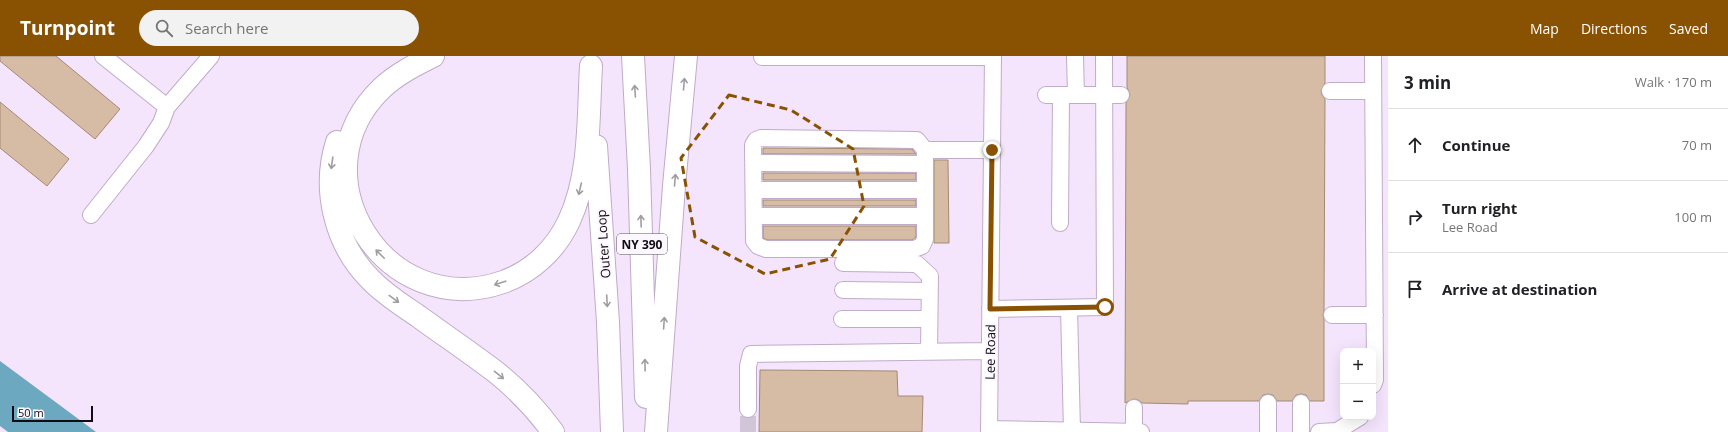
<!DOCTYPE html>
<meta charset="utf-8">
<style>
body{margin:0;font-family:"Open Sans",sans-serif;background:#f2f2f2;color:#202124}
.controls{position:absolute;right:12px;bottom:12px;display:grid;overflow:hidden;border-radius:8px;box-shadow:0 4px 16px #0002}
.controls button{width:36px;height:36px;display:grid;place-items:center;padding:0;border:0;border-bottom:1px solid #e0e0e0;background:#fff;color:#202124;font:20px sans-serif}
.scale{position:absolute;left:12px;bottom:10px;width:81px;box-sizing:border-box;padding-left:4px;border:2px solid #110b14;border-top:0;font-size:11px;line-height:14px;white-space:nowrap;color:#110b14;-webkit-text-stroke:3px #fbf7fd;paint-order:stroke}
.stop{position:absolute;width:12px;height:12px;margin:-9px;border:3px solid #895203;border-radius:50%;background:#fff}
.stop.end{background:#895203;border-color:#fff;box-shadow:0 1px 4px #0008}
.list{margin:0;padding:0;list-style:none}
h2{display:flex;justify-content:space-between;align-items:center;height:52px;margin:0;padding:0 16px;font-size:17px}
h2 small{font-size:13px;font-weight:400;color:#757577}
.list li{display:grid;grid-template-columns:26px 1fr auto;gap:12px;align-items:center;box-sizing:border-box;height:72px;padding:0 16px;border-top:1px solid #e0e0e0}
.list b{display:block;font-size:15px;white-space:nowrap}
.list p{margin:0;font-size:13px;white-space:nowrap;color:#757577}
.list em{font-size:13px;font-style:normal;color:#757577}
.icon{flex:none;width:22px;height:22px;fill:none;stroke:currentColor;stroke-width:2;stroke-linecap:round;stroke-linejoin:round}
.map{position:relative;flex:none;width:1388px;height:376px;overflow:hidden}
header{display:flex;align-items:center;gap:24px;box-sizing:border-box;height:56px;padding:0 20px;background:#895203;color:#fff}
header strong{font-size:19px}
nav{display:flex;gap:22px;margin-inline-start:auto;font-size:14px}
.search{width:280px;height:36px;background:#f2f2f2;display:flex;align-items:center;gap:10px;box-sizing:border-box;padding:0 14px;border-radius:22px;color:#757577;font-size:15px}
main{display:flex}
aside{flex:1;background:#fff}
.map>svg:first-child{display:block}
.water{fill:#6ca8c0}
.building{fill:#d6bca5;stroke:#a38a74}
.lines{fill:none;stroke-linecap:round;stroke-linejoin:round}
.minor-tunnel{stroke:#d2c4d9;stroke-width:16;stroke-dasharray:16 8;stroke-linecap:butt}
.minor-casing{stroke:#bfacc8;stroke-width:18}
.highway-casing{stroke:#bfacc8;stroke-width:24}
.minor{stroke:#fff;stroke-width:16}
.highway{stroke:#fff;stroke-width:22}
.oneway{stroke:#a09da1}
.route{stroke:#895203;stroke-width:5}
.marked{fill:none;stroke:#895203;stroke-width:3;stroke-dasharray:8 5;stroke-linejoin:round}
.labels{text-anchor:middle;dominant-baseline:central;stroke-width:4;stroke-linejoin:round;paint-order:stroke}
.shield{fill:#fbf7fd;stroke:#57525a;stroke-width:1}
.shield-label{font-size:12px;font-weight:bold;fill:#110b14}
.street-label{font-size:13px;fill:#110b14;stroke:#fbf7fd}
</style>
<header>
<strong>Turnpoint</strong>
<div class="search"><svg class="icon" aria-label="search" viewBox="0 0 24 24"><circle cx="10" cy="10" r="6"/><path d="M15 15l6 6"/></svg>Search here</div>
<nav><a>Map</a><a>Directions</a><a>Saved</a></nav>
</header>
<main>
<div class="map">
<svg width="1388" height="376" viewBox="0 0 1388 376">
<rect width="100%" height="100%" fill="#f4e5fc"/>
<path class="water" d="M0,305L96,376H8L0,370Z"/>
<path class="building" d="M0,0H56L120,53L95,83L0,5Z
M1127,0H1325V27L1321,35L1322,39L1325,43L1324,254L1323,259L1324,264V345H1310L1306,339L1301,338L1296,339L1292,345H1277L1273,339L1268,338L1263,339L1259,345H1188V348L1142,347L1138,344L1134,343L1125,347L1126,47L1130,39L1127,31Z
M0,46L69,103L47,130L0,92Z
M763,92L912,93L916,98H763Z
M934,104H948L949,187H934Z
M763,117H916V124H763Z
M763,144H916V150H763Z
M763,170H916V181L912,184H768L763,182Z
M760,314L897,315L898,340H923L922,376H759Z"/>
<g class="lines">
<path class="minor-tunnel" d="M748,376V353"/>
<g class="minor-casing">
<path id="minor" d="M103,0L167,51
M1075,0L1076,39
M762,1H993
M1330,35H1373
M1046,39H1121
M925,94L917,84L761,82L756,84L753,89L754,185L758,190L766,193H914L922,190L925,183V94H992
M753,107L925,108
M754,134H925
M91,159L146,90L161,67L167,51L211,0
M754,160H925
M1060,167L1061,39
M843,207L917,208L930,220L929,296
M843,234L930,235
M1069,252L1072,375
M990,253L1105,251L1104,0
M1332,259H1375
M842,263H929
M1373,329L1375,324L1373,0
M1268,347V376
M748,353V310L751,298L990,295
M989,373L1141,376
M989,376L993,0
M1134,376V352
M1301,376V347
M1319,376L1337,375L1360,361"/>
</g>
<g class="highway-casing">
<path id="highway" d="M433,0C415,9 397,18 382,32C292,118 385,267 503,226C532,216 556,193 569,165C591,118 588,61 591,10
M633,0L639,113L646,341
M337,86C322,133 335,188 370,223C384,238 402,249 418,260C444,279 471,297 497,317C518,334 537,354 553,376
M596,90L608,266L612,376
M656,376L674,130L686,0"/>
</g>
<use href="#minor" class="minor"/>
<use href="#highway" class="highway"/>
</g>
<defs><path id="oneway-shaft" d="M-6 0H5M1.5-3L5.5 0L1.5 3" fill="none" stroke-width="1.6" stroke-linecap="round" stroke-linejoin="round"/></defs>
<g class="oneway">
<use href="#oneway-shaft" transform="translate(684 28) rotate(-85)"/>
<use href="#oneway-shaft" transform="translate(635 35) rotate(-94)"/>
<use href="#oneway-shaft" transform="translate(332 107) rotate(98)"/>
<use href="#oneway-shaft" transform="translate(675 124) rotate(-85)"/>
<use href="#oneway-shaft" transform="translate(580 133) rotate(103)"/>
<use href="#oneway-shaft" transform="translate(641 165) rotate(-92)"/>
<use href="#oneway-shaft" transform="translate(380 198) rotate(-135)"/>
<use href="#oneway-shaft" transform="translate(500 227) rotate(162)"/>
<use href="#oneway-shaft" transform="translate(394 243) rotate(36)"/>
<use href="#oneway-shaft" transform="translate(607 245) rotate(87)"/>
<use href="#oneway-shaft" transform="translate(664 267) rotate(-86)"/>
<use href="#oneway-shaft" transform="translate(645 309) rotate(-91)"/>
<use href="#oneway-shaft" transform="translate(499 319) rotate(39)"/>
</g>
<g class="lines">
<path class="route" d="M992,94L990,253L1105,251"/>
</g>
<path class="marked" d="M729,39L791,54L853,93L864,150L830,203L765,218L695,181L681,102Z"/>
<g class="labels">
<rect class="shield" x="617" y="178" width="50" height="20" rx="3"/>
<g class="shield-label">
<text x="642" y="188">NY 390</text>
</g>
<g class="street-label">
<text transform="translate(603 188) rotate(-94)">Outer Loop</text>
<text transform="translate(990 296) rotate(-89)">Lee Road</text>
</g>
</g>
</svg>
<div class="controls">
<button>+</button>
<button>−</button>
</div>
<div class="scale">50 m</div>
<div class="stop" style="left:1105px;top:251px"></div>
<div class="stop end" style="left:992px;top:94px"></div>
</div>
<aside>
<h2>3 min<small>Walk · 170 m</small></h2>
<ul class="list">
<li><svg class="icon" aria-label="ahead" viewBox="0 0 24 24"><path d="M12 20V5M6 11l6-6 6 6"/></svg><div><b>Continue</b></div><em>70 m</em></li>
<li><svg class="icon" aria-label="right" viewBox="0 0 24 24"><path d="M7 20v-9h11M14 6l5 5-5 5"/></svg><div><b>Turn right</b><p>Lee Road</p></div><em>100 m</em></li>
<li><svg class="icon" aria-label="arrive" viewBox="0 0 24 24"><path d="M6 21V4h12l-3 4 3 4H6"/></svg><div><b>Arrive at destination</b></div></li>
</ul>
</aside>
</main>
